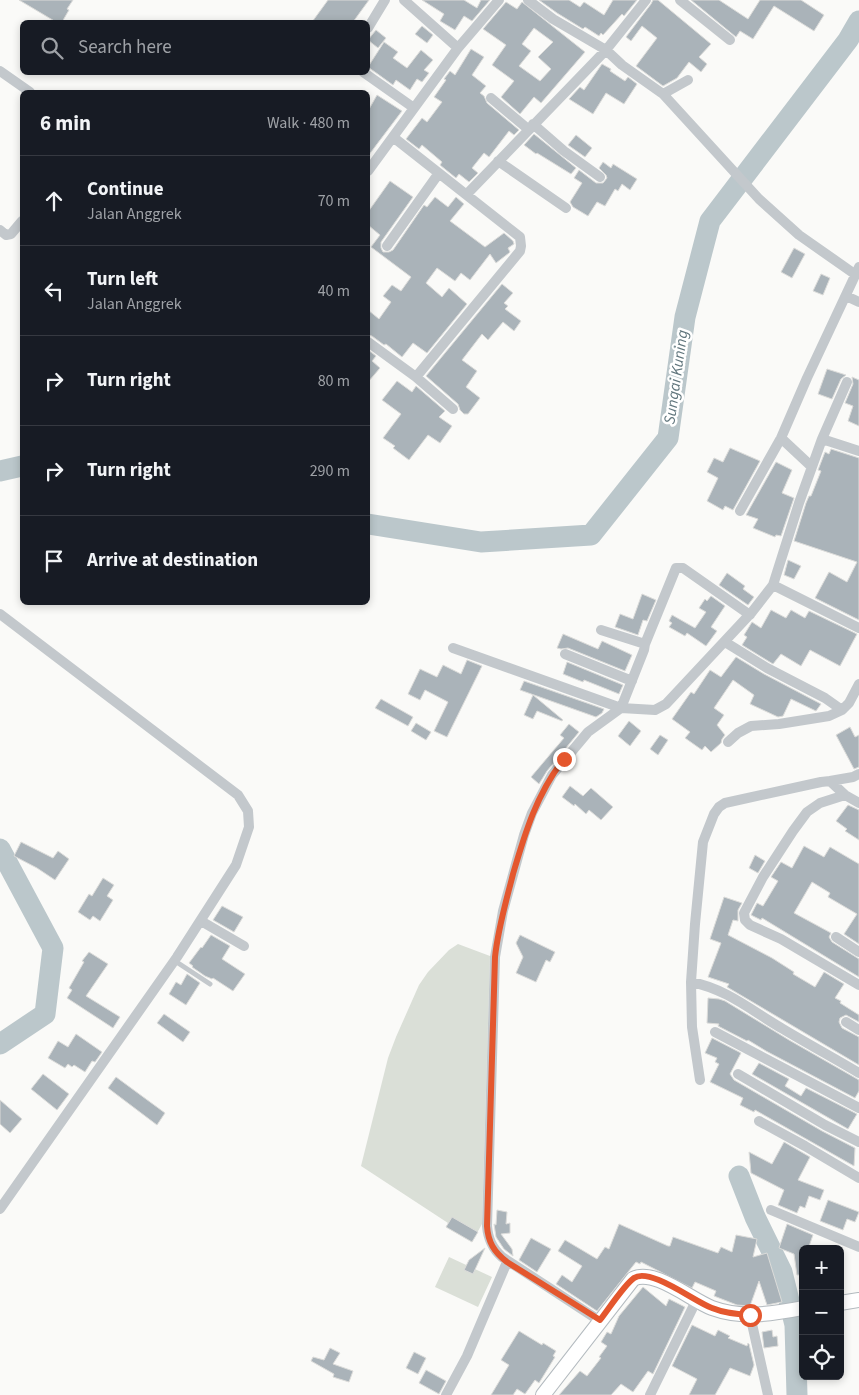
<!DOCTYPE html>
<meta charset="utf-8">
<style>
body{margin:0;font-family:"Source Sans 3",sans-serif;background:#242831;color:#f1f3f6}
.controls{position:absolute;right:15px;bottom:15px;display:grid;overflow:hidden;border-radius:8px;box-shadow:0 2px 8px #0003}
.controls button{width:45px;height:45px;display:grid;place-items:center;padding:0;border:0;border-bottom:1px solid #363941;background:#171b24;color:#f1f3f6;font:25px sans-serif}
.stop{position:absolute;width:15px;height:15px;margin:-11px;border:4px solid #e4572e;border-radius:50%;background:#fff}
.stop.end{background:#e4572e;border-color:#fff;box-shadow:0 1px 5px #0008}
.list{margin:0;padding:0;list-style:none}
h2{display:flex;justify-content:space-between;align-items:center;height:65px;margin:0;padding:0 20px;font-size:21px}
h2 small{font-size:16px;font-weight:400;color:#9ea1a6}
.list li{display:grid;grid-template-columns:32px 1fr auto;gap:15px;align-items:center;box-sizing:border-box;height:90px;padding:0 20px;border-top:1px solid #363941}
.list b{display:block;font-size:19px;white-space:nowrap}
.list p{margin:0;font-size:16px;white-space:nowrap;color:#9ea1a6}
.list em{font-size:16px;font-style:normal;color:#9ea1a6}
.icon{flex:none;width:28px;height:28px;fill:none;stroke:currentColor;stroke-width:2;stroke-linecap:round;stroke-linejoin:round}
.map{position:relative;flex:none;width:859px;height:1395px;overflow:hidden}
.search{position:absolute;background:#171b24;box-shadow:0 2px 8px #0003;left:20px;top:20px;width:350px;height:55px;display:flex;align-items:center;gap:12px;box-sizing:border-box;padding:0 18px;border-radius:8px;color:#9ea1a6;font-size:19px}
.panel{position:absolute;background:#171b24;box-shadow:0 2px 8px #0003;left:20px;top:90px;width:350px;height:515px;border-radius:8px}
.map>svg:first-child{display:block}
.green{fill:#dadfd7}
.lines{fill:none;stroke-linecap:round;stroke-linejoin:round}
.river{stroke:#bbc7cb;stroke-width:21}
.building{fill:#aab3b9;stroke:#dcdcda;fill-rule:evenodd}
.secondary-casing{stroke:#b3babf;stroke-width:16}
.lane{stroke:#c3c8cc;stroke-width:5}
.street{stroke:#c3c8cc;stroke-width:10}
.secondary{stroke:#fff;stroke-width:14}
.route{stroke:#e4572e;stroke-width:6}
.labels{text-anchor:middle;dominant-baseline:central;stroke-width:5;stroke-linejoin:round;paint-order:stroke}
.water-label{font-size:16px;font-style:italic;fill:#60757c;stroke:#fff}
</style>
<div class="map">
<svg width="859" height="1395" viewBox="0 0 859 1395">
<rect width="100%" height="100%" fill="#fafaf8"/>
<path class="green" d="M458,944L490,956L482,1224L472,1242L446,1227L448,1223L361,1166L388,1058L396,1037L419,985L428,972L449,950Z
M449,1257L492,1277L478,1307L435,1287Z"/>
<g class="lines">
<path class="river" d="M0,471L22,466
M368,524L481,542L591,535L668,438L685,317L710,221L848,40L859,21
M0,849L53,948L45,1014L0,1044
M739,1176L755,1217L782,1272L795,1325L797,1395"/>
</g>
<path class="building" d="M19,0H73L67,9L69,10L62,22H56Z
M328,0H369L353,22H312Z
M422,0H464L477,8L481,0H490L472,21L464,16L455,30L440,21L444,14Z
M539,0H569L580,7L584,2L604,15L613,0H637L624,16L622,14L603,35L601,33L599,36L585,27L583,29L557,13Z
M653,0H658L711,44L699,57L707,64L701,72L689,62L677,78L663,86L636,66L657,38L642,26L631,41L626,37L651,4Z
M691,0H719L748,19L760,0H801L824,15L814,31L774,6L753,39L740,31L736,37Z
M506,2L517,9L522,2L585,52L541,103L534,97L520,114L501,97L514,81L492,65L506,45L483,29ZM534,28L553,42L538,57L551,69L540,81L519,66L531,51L522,44Z
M422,26L433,35L427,43L415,34Z
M376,30L386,38L378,48L368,40Z
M384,42L398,52L393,58L407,68L421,50L433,60L424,70L429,73L422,82L417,79L410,90L396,80L393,85L368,67Z
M471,49L484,57L472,75L486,86L480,93L484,96L487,103L519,130L514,135L509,131L489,157L484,153L472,168L478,173L469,182L459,174L456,178L440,165L442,162L422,145L419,149L406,139L422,118L427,122L442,102L434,97L446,80L444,79L450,71L455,75Z
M602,64L611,69L610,71L625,81L628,77L637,84L624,104L606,93L593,114L569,99L580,87L584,90Z
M377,95L402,111L368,156V111Z
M534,134L576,168L571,174L537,153L536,154L524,145Z
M576,135L592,148L585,157L568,145Z
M603,162L611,168L613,164L637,179L630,190L622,184L618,191L615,189L605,206L597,202L588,216L573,207L570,202L582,183L574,178L579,170L596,183H603L607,178L606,175L599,168Z
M390,181L413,197L381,242V248L383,252H389L393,250L424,205L427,207L435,197L448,207L456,197L464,204L450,221L485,247L504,233L513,241L514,244L508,248L510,252L509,253L496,263L490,254L470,280L461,273L455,281L437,268L426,283L442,297L449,288L467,304L427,353L413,343L402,357L386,344L384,345L372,336L368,335V310L379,319L391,302L383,296L392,285L401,291L411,277L371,247L380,235L368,225V212Z
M794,248L805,254L792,278L781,272Z
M821,274L830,278L823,295L813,291Z
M502,284L513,293L504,303L508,306L505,309L521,321L514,331L503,322L488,340L482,334L462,360L477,371L466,387L480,398L468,414H464L460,410L458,404L426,376Z
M368,350L376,356L372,361L380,368L368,382Z
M827,369L846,375L841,379L832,399L818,394Z
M852,377L859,380V426L848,421L853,406L845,403L853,384Z
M397,381L412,392L416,386L445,411L439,417L452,426L440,443L428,435L409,460L393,448L395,446L383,438L401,414L382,400Z
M730,448L760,461L733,510L725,506L723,510L707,501L718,478L707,472L714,458L723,462Z
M831,449L859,458V620L815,598L829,572L847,582L857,562L794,541L806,503L809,496H811L821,471L818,470L825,452L829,454Z
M776,462L792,470L782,493L794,498L781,536L776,535L775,537L753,528L758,519L746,515Z
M788,560L801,566L794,579L784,575Z
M727,573L745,586L743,589L754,597L748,605L719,585Z
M642,594L656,600L647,621L643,620L638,635L615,627L620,614L633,619Z
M711,596L725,606L711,627L717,631L706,646L687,633L685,636L669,627L672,623L669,621L672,615L695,628L706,612L699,608L705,599L707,601Z
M771,610L786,618L791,610L805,618L809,611L857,634L840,666L810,650L801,666L781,654L773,664L742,645L747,637L744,635L752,622L761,628Z
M563,634L598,649L602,641L632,655L625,671L568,648L561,649L557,648Z
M736,657L764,674L821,704L816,711L791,699L783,716L778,717L750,704L754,695L733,680L714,708L724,715L717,725L725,735L722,739L721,743L711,752L705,746L702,750L685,738L690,732L672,719L691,692L694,694L710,670L721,677Z
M467,660L482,666L447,737L434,731L448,702L425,690L420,700L408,694L420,669L437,677L443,665L461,674Z
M567,662L623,685L619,694L584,680L583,682L563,674Z
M524,681L604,709L602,713L596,717L520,690Z
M533,695L563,720L562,721L537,711L533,719L524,715Z
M381,699L413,717L408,726L375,708Z
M629,721L641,731L630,746L618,736Z
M416,723L431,732L426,740L411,731Z
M569,724L579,732L547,771L539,784L531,777L564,738L560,735Z
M850,727L855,737L859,735V767L854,769L836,735Z
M660,735L668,740L658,755L650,749Z
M570,786L583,796L591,788L613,807L601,820L589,810L586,814L575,804L574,806L562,797Z
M848,805L859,810V840L845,831L847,829L836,821Z
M21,842L53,858L58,851L69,859L55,880L37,868L14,856Z
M804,846L824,857L830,847L859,864V944L844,934L857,914L828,897L830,893L812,882L794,913L831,933L829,937L832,942L859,959V977L762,918L761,920L751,915L757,903L763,906L778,881L771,877L781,862L792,868Z
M755,855L765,861L758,873L749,868Z
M103,878L114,885L107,896L113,900L100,921L93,916L90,920L78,912L89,894L92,896Z
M724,897L742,903L738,910V921L733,920L728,935L772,958L794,972L793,974L815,987L824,972L844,984L835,998L841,1001L840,1003L859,1015V1022L846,1015L840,1018L839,1022L842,1028L859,1037V1065L727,987L729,984L708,977L721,943L710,939Z
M222,906L243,917L234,932L213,920Z
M211,935L230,946L222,959L245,974L233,991L213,978L212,979L205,976L192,967L193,966L189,963L201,947L202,948Z
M520,935L555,952L550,962L546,960L536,982L516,973L523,957L516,943Z
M89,952L108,964L86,996L120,1017L113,1028L67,998L72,990L69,988L84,962L82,961Z
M187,974L200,983L186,1005L169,994L176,982L181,985Z
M708,998L719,999L725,1001L789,1040L859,1080V1091L855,1098L766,1051L748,1040L747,1041L718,1026L719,1024L707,1023Z
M164,1014L190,1032L183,1042L157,1023Z
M76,1034L102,1052L95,1062L92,1061L85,1072L74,1065L72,1067L68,1064L65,1068L48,1058L58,1041L68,1047Z
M712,1038L741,1053L730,1074L734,1080L822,1131L855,1148L854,1166L755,1110L754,1112L740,1105L743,1098L710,1082L719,1064L715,1062L717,1058L705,1053Z
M759,1063L789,1079L785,1086L801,1096L806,1088L857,1114L848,1129L752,1074Z
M43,1074L69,1094L57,1110L31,1089Z
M116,1077L165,1113L157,1125L108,1088Z
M0,1100L22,1119L10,1133L0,1124Z
M784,1142L810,1157L798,1180L824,1190L820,1200L809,1196L805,1208L800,1206L797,1213L778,1205L784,1190L751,1173L749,1152L772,1164Z
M828,1200L859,1212L855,1222L847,1219L843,1230L820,1221Z
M497,1210L507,1212L506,1224L510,1223V1233L501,1234L512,1249L513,1256L504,1249L496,1237L494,1224L496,1225Z
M452,1217L478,1232L472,1242L446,1227Z
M619,1224L668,1246H670L673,1237L718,1253L721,1247L732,1252L736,1235L757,1239L753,1257L767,1253L782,1302L767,1305L759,1281L750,1306L737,1305L714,1296L716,1291L695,1282L692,1288L641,1262L640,1264L636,1262L597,1311L556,1284L562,1275L572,1282L582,1266L558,1251L565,1240L597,1259L605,1247L609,1249Z
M787,1224L813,1235L808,1249H803V1275H797L794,1254L779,1248Z
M531,1238L551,1249L537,1272L519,1260Z
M485,1248L473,1274L464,1270L469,1260Z
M643,1287L666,1306L669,1299L685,1307L653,1374L648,1371L633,1392L621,1384L611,1395H559L580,1371L587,1376L601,1358L599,1357L607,1346L601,1342L607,1332L611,1334L619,1316Z
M692,1325L715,1336L718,1330L730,1336L728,1338L747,1346L748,1343L749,1344L754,1365L750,1376L730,1368L715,1395H689L697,1379L672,1366Z
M772,1330L773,1337L777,1336L778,1346L764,1348L762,1332Z
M519,1331L542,1345L543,1343L556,1351L553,1356L555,1357L539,1383L535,1380L525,1394L517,1389L513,1395H491L509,1365L501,1360Z
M330,1348L340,1353L333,1364L353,1371L349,1382L333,1377L334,1374L311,1361L313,1357L324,1360Z
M414,1352L426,1358L418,1374L406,1368Z
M426,1370L446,1381L439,1394L419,1383Z"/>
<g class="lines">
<g class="secondary-casing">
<path id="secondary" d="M840,1303L859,1300
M543,1395L633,1279C654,1268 691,1300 712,1308C742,1319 772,1314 803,1308"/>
</g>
<path class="lane" d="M175,961L210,984"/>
<path class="street" d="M404,0L458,48
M528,0L553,19L606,50L622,65L663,94L759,199L799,235L856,275
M680,0L730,40
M368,28L385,0
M0,71L30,92
M363,72L414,108
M663,94L688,80
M491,98L528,129
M533,124L564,151L600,177
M393,137L520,237L521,246L520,251L416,377
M498,161L566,208
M368,171L458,48L499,0
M467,194L606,50L646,0
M0,230L6,235L11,234L22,221
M387,246L439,173
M846,296L859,302
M368,342L416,377L453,409
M781,438L812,467
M822,439L859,451
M740,511L781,438L807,378L859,267
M773,585L859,628
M0,614L238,795L248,811L249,827L236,865L177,957L0,1209
M725,642L767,668L825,698L842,710
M645,644L676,568H683L750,615
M453,648L621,708L655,710L666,704L752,612L773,585L799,503L822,439L847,382
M565,654L632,681
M728,742L738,733L751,726L779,724L829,716L842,710L849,703L859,684
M830,781L853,777L859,774
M859,803L845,795L820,803L807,812L793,831L763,877L744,913L745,920L750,925L781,939L859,985
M201,921L244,946
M836,937L859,952
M691,982C727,989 752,1011 783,1029C808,1044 834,1058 859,1073
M846,1022L859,1030
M715,1032L859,1108
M738,1074L825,1125L859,1142
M700,1080L692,1027L691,982L695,924L703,842L714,814L719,807L725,803L821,782L830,781L845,795
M759,1121L805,1146L859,1178
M771,1210L859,1247
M750,1315L768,1395
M600,1321L502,1257C492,1248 488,1239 487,1226L495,957L503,911L524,835L532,813L552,775L588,732L621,708L644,650L645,644L601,630
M446,1395L467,1356L507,1262
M650,1395L696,1301"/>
<use href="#secondary" class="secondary"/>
</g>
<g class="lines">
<path class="route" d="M564,759C537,793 525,833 513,874C506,902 498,928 495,957L487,1226C488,1242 494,1252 507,1262L600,1320C608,1310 624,1285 634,1278C650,1267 695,1302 712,1308C724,1313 736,1314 750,1315"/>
</g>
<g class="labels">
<g class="water-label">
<text transform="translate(676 377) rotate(-82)">Sungai Kuning</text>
</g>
</g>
</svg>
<div class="controls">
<button>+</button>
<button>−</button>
<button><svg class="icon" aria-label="locate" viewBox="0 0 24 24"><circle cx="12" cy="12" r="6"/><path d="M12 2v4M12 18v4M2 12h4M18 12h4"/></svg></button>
</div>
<div class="stop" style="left:750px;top:1315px"></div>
<div class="stop end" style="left:564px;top:759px"></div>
<div class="search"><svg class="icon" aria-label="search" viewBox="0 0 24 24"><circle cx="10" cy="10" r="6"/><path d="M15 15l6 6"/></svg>Search here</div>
<section class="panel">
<h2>6 min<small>Walk · 480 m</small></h2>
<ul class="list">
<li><svg class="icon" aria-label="ahead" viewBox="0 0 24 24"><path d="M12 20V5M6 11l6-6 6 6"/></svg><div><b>Continue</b><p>Jalan Anggrek</p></div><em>70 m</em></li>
<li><svg class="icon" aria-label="left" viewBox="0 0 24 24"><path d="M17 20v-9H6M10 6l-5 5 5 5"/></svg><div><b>Turn left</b><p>Jalan Anggrek</p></div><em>40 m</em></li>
<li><svg class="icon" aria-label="right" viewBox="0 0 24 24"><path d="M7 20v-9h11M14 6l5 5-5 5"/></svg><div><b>Turn right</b></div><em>80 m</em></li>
<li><svg class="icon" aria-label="right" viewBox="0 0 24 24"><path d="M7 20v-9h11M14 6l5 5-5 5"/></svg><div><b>Turn right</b></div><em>290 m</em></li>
<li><svg class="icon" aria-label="arrive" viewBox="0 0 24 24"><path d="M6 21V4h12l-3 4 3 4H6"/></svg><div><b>Arrive at destination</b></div></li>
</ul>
</section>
</div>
